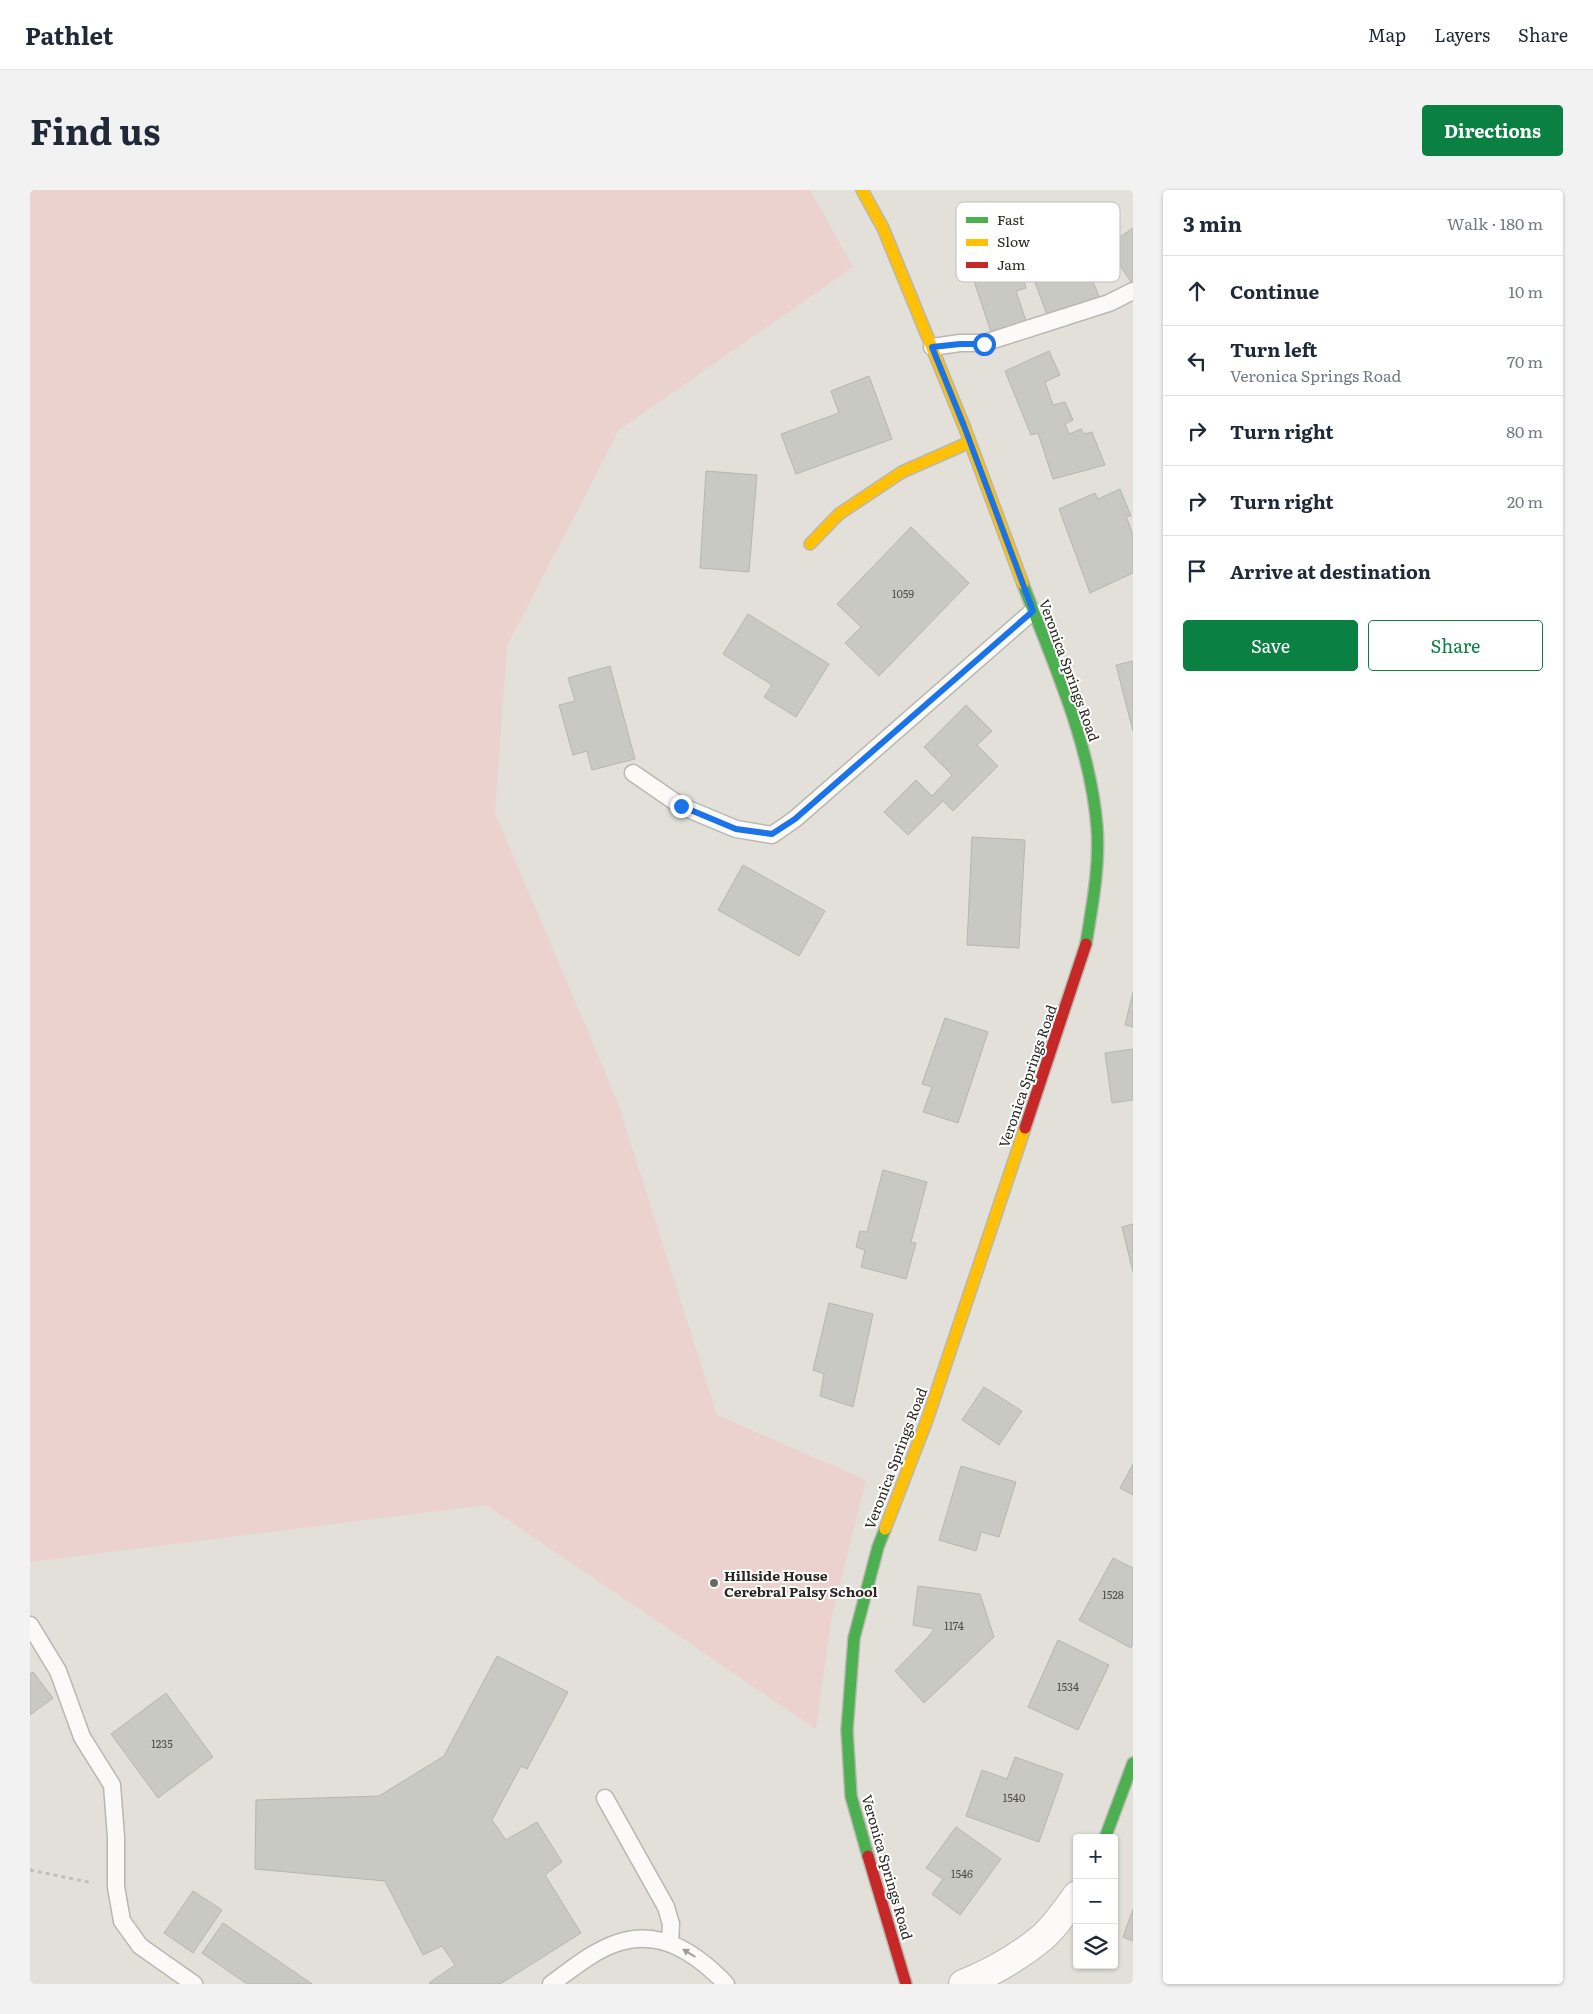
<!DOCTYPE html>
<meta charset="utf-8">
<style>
body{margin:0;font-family:Literata,serif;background:#f2f2f3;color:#1f2937}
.controls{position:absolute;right:15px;bottom:15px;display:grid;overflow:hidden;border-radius:5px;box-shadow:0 1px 4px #0004}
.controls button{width:45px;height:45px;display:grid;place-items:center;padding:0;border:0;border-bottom:1px solid #e0e1e3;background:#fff;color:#1f2937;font:25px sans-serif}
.stop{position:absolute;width:15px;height:15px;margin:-11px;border:4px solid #1a73e8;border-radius:50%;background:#fff}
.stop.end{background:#1a73e8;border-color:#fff;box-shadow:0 1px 5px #0008}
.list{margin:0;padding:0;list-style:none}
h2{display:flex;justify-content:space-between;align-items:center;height:65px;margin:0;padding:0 20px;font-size:21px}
h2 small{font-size:16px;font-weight:400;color:#747a83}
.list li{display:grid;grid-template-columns:32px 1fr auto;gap:15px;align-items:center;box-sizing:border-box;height:70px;padding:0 20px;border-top:1px solid #e0e1e3}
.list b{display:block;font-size:19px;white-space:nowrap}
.list p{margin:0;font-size:16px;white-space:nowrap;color:#747a83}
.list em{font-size:16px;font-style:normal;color:#747a83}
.actions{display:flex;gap:10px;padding:15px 20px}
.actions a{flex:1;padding:11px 0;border:1px solid #0b8043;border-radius:5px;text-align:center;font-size:18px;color:#0b8043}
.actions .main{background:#0b8043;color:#fff}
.icon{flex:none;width:28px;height:28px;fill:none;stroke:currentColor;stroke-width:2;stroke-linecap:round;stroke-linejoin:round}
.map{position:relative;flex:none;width:1103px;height:1794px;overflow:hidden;border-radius:5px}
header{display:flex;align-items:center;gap:30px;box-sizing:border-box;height:70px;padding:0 25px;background:#fff;border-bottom:1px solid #e0e1e3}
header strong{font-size:24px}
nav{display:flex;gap:28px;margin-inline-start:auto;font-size:18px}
.intro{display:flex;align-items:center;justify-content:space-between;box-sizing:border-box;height:120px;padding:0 30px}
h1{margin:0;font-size:35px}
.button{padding:12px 22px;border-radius:5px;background:#0b8043;color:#fff;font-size:18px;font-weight:700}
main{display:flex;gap:30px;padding:0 30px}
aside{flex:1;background:#fff;border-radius:5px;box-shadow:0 1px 4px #0004}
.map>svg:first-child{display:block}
.green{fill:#ecd2ce}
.building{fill:#c9c9c4;stroke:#b6b6b0}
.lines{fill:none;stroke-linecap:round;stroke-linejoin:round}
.lane-casing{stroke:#b9b7b1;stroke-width:19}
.street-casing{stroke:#b9b7b1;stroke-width:30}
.fast-casing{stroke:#b9b7b1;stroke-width:14}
.slow-casing{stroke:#b9b7b1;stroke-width:14}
.jam-casing{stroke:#b9b7b1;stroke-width:14}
.path{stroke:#c0c0bc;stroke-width:3;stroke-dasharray:4 4;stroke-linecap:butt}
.lane{stroke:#fbfaf9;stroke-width:16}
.street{stroke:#fbfaf9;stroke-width:28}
.fast{stroke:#4caf50;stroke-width:11}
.slow{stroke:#ffc107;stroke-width:11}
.jam{stroke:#c62828;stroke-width:11}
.oneway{fill:#9d9c98}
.route{stroke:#1a73e8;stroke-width:6}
.poi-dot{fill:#6a6862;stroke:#fff;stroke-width:2}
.labels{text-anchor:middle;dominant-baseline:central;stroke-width:4;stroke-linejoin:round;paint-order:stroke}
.number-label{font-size:11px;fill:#52504a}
.street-label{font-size:14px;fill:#2a2822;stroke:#fff}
.poi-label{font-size:14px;font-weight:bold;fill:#2a2822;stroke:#fff;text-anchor:start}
.key{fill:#fff;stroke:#bfbebd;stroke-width:1}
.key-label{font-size:14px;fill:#2a2822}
</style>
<header>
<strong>Pathlet</strong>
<nav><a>Map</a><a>Layers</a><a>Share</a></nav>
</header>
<div class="intro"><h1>Find us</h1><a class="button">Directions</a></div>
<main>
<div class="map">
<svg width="1103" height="1794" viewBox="0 0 1103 1794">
<rect width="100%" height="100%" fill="#e2e0d8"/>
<path class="green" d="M0,0H780L823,77L589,240L477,456L465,623L587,910L687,1225L836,1290L801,1430L786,1539L456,1315L0,1372Z"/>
<path class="building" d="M974,30L981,51L1000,45L1010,75L991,81L996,98L986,101L996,131L961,142L937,70L933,71L926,50L951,41V38Z
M1103,38V95L1077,56Z
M1054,68L1069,107L1017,125L1003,87Z
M1019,161L1030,185L1015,192L1023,215L1035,212L1043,230L1035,234L1039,244L1051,239L1054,244L1062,242L1075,275L1023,289L1008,243L1001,245L975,181Z
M839,186L862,249L766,284L751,244L809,223L801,201Z
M676,281L727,285L719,382L670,378Z
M1090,299L1101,326H1096L1103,345V383L1060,403L1029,319L1065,303L1068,309Z
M881,337L939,393L849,486L815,453L831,437L807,414Z
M718,424L799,474L766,527L734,507L742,495L693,464Z
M1103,471V541L1086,475Z
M580,476L605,569L562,580L557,561L543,565L529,515L545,511L538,488Z
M936,515L962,541L947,555L968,576L923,621L913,611L878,645L854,622L886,590L902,606L922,585L894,557Z
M942,647L995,650L989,758L937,755Z
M713,675L795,721L769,766L688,720Z
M1103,802V837L1095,835Z
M915,828L958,842L928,933L893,922L902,897L892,894Z
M1103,859V910L1082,913L1075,863Z
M853,980L897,992L881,1052L886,1053L876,1089L831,1077L835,1060L826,1057L830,1041L837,1042Z
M1103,1034V1082L1092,1037Z
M799,1113L843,1124L823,1217L790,1206L794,1184L783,1180Z
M954,1197L992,1221L969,1255L932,1230Z
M1103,1274V1305L1090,1298Z
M931,1276L986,1292L969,1347L951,1342L946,1361L909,1350Z
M1083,1368L1103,1378V1454L1101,1458L1049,1430Z
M888,1396L950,1404L964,1447L894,1513L865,1481L898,1447L904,1439L883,1435Z
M1028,1450L1079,1475L1048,1540L998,1517Z
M467,1466L538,1502L497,1579L491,1576L462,1630L476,1650L507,1632L532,1672L515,1685L551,1743L470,1794H400L399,1793L425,1775L412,1756L393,1765L355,1691L225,1679L226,1610L349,1606L414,1566Z
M3,1482L23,1508L0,1525V1484Z
M136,1503L183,1567L128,1608L81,1544Z
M985,1567L1033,1584L1009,1652L936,1626L952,1580L977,1589Z
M926,1637L971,1669L930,1725L902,1704L913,1689L896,1678Z
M163,1701L192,1720L163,1763L134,1743Z
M1103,1719V1751L1093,1747Z
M193,1733L282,1794H217L172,1763Z"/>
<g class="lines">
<g class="lane-casing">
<path id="lane" d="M902,157L930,153H954L1079,113L1103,101
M603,583L651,616L706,639L742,645L765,629L1003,421
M0,1435L28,1481L52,1547L82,1595L86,1647V1697L92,1731L110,1756L164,1794
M575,1608L636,1717L641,1734L640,1753
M521,1794C542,1779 563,1761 587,1753C631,1738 667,1764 696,1794"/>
</g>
<g class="street-casing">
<path id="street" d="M933,1794C961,1783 990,1766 1013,1747C1026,1735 1037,1719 1047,1705"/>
</g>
<g class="fast-casing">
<path id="fast" d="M993,394C1023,473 1060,552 1067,637C1070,677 1062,716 1056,754
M1075,1648L1103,1573
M838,1666L821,1606L817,1540L824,1448L848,1357L855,1339"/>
</g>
<g class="slow-casing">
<path id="slow" d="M832,0L853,38L934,236L993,394
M780,354L809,324L872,282L940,252
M855,1339L897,1230L995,938"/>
</g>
<g class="jam-casing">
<path id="jam" d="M995,938L1056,754
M838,1666L876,1794"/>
</g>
<path class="path" d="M0,1680L63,1693"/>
<use href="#lane" class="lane"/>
<use href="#street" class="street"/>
<use href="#fast" class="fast"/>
<use href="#slow" class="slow"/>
<use href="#jam" class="jam"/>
</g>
<defs><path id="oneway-solid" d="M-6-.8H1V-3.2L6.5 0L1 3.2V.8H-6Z" transform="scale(1.25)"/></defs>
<use class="oneway" href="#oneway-solid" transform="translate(659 1763) rotate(-148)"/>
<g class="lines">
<path class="route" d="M651,616L706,639L742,644L765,629L1003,421L934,236L902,157L930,154H954"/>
</g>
<circle class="poi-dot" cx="684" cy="1393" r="5"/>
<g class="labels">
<g class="number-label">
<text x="873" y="403">1059</text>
<text x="1083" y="1404">1528</text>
<text x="924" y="1435">1174</text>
<text x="1038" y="1496">1534</text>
<text x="132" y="1553">1235</text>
<text x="984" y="1607">1540</text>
<text x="932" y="1683">1546</text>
</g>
<g class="street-label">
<text transform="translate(1040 480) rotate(70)">Veronica Springs Road</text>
<text transform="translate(997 886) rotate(-71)">Veronica Springs Road</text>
<text transform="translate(865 1268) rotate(-69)">Veronica Springs Road</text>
<text transform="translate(858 1677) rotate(74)">Veronica Springs Road</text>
</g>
<g class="poi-label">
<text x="694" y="1385">Hillside House<tspan x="694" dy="16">Cerebral Palsy School</tspan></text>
</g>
</g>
<rect x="926" y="12" width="164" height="80" rx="8" class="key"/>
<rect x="936" y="27" width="22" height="6" fill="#4caf50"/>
<rect x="936" y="49" width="22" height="7" fill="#ffc107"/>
<rect x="936" y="72" width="22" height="6" fill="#c62828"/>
<g class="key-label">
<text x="967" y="35">Fast</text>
<text x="967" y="57">Slow</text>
<text x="967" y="80">Jam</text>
</g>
</svg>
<div class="controls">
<button>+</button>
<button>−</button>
<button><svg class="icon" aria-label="layers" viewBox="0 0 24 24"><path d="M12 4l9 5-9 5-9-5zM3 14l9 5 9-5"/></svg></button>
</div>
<div class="stop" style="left:954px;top:154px"></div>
<div class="stop end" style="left:651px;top:616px"></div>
</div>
<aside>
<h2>3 min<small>Walk · 180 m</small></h2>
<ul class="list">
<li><svg class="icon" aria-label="ahead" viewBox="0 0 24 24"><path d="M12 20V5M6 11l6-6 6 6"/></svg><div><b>Continue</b></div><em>10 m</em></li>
<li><svg class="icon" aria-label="left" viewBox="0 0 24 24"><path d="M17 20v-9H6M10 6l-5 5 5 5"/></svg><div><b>Turn left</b><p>Veronica Springs Road</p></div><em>70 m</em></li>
<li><svg class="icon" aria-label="right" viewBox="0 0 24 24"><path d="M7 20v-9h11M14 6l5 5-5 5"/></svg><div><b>Turn right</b></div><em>80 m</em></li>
<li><svg class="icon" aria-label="right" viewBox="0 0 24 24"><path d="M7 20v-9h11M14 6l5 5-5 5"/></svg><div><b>Turn right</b></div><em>20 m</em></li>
<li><svg class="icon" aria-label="arrive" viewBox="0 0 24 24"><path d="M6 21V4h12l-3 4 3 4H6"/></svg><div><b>Arrive at destination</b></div></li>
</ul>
<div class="actions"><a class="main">Save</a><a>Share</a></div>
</aside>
</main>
